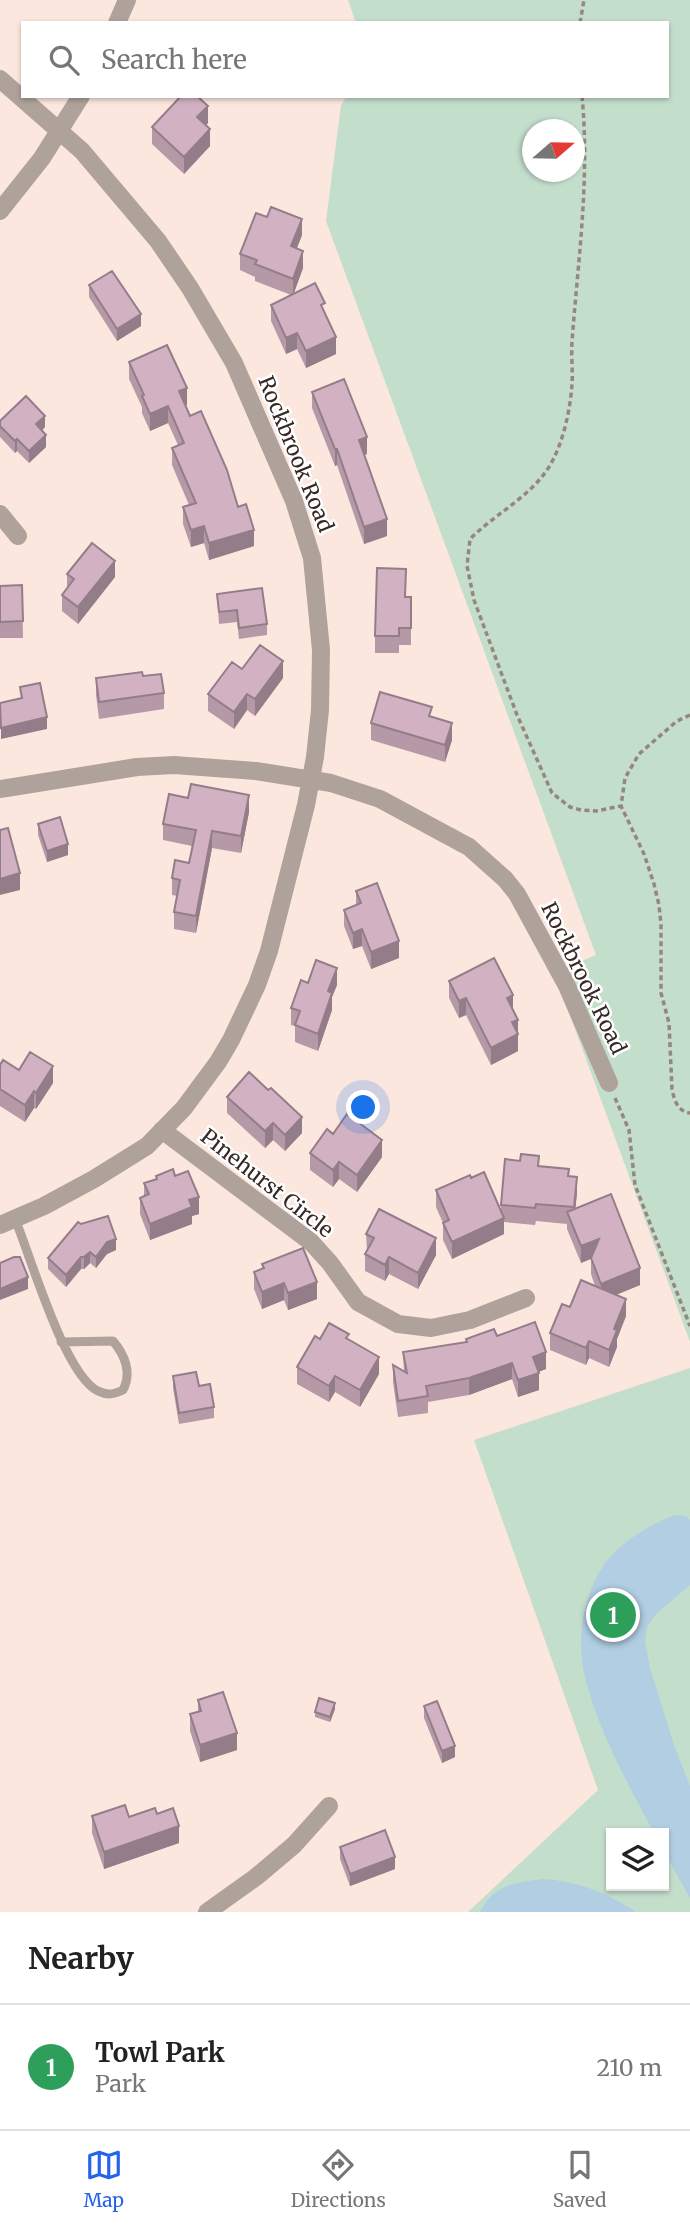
<!DOCTYPE html>
<style>
body{margin:0;font-family:Merriweather,serif;background:#f2f2f2;color:#222}
.controls{position:absolute;right:21px;bottom:21px;display:grid;overflow:hidden;border-radius:0px;box-shadow:0 2px 5px #0004}
.controls button{width:63px;height:63px;display:grid;place-items:center;padding:0;border:0;border-bottom:2px solid #e0e0e0;background:#fff;color:#222;font:35px sans-serif}
.compass{position:absolute;left:522px;top:119px;width:63px;height:63px;border-radius:50%;background:#fff;box-shadow:0 2px 5px #0004;rotate:70deg}
.you{position:absolute;left:364px;top:1108px;width:24px;height:24px;margin:-18px;border:5px solid #fff;border-radius:50%;background:#1a73e8;box-shadow:0 0 0 10px #1a73e833}
.badge{display:grid;place-items:center;width:46px;height:46px;border-radius:50%;background:#2563eb;color:#fff;font-size:23px;font-weight:700}
.pin{position:absolute;translate:-50% -50%;border:4px solid #fff;box-shadow:0 2px 7px #0006}
.list{margin:0;padding:0;list-style:none}
h2{display:flex;justify-content:space-between;align-items:center;height:91px;margin:0;padding:0 28px;font-size:30px}
h2 small{font-size:23px;font-weight:400;color:#767676}
.list li{display:grid;grid-template-columns:46px 1fr auto;gap:21px;align-items:center;box-sizing:border-box;height:126px;padding:0 28px;border-top:2px solid #e0e0e0}
.list b{display:block;font-size:26px;white-space:nowrap}
.list p{margin:0;font-size:23px;white-space:nowrap;color:#767676}
.list em{font-size:23px;font-style:normal;color:#767676}
.icon{flex:none;width:38px;height:38px;fill:none;stroke:currentColor;stroke-width:2;stroke-linecap:round;stroke-linejoin:round}
.map{position:relative;flex:none;width:690px;height:1912px;overflow:hidden}
.search{position:absolute;background:#fff;box-shadow:0 2px 5px #0004;left:21px;right:21px;top:21px;height:77px;display:flex;align-items:center;gap:18px;box-sizing:border-box;padding:0 24px;border-radius:0px;color:#767676;font-size:26px}
.sheet{height:217px;background:#fff}
nav{display:flex;justify-content:space-around;align-items:center;box-sizing:border-box;height:98px;border-top:2px solid #e0e0e0;background:#fff;font-size:19px;color:#767676}
nav a{display:grid;justify-items:center;gap:4px}
nav .on{color:#2563eb}
.map>svg:first-child{display:block}
.green{fill:#c4decc;fill-rule:evenodd}
.water{fill:#b1cee2}
.lines{fill:none;stroke-linecap:round;stroke-linejoin:round}
.path{stroke:#968680;stroke-width:3.5;stroke-dasharray:5 3.5;stroke-linecap:butt}
.service{stroke:#afa29b;stroke-width:9}
.minor{stroke:#afa29b;stroke-width:18}
.wall{fill:#b599a7}
.shaded-wall{fill:#937d88}
.building{fill:#d2b2c2;stroke:#937d88;stroke-width:2}
.labels{text-anchor:middle;dominant-baseline:central;stroke-width:5;stroke-linejoin:round;paint-order:stroke}
.street-label{font-size:21px;fill:#362925;stroke:#fff}
</style>
<div class="map">
<svg width="690" height="1912" viewBox="0 0 690 1912">
<rect width="100%" height="100%" fill="#fce7df"/>
<path class="green" d="M348,0H690V1342L554,972L596,955L326,221L341,105L347,96H667V23H356ZM532,130H574V172H532Z
M690,1368V1912H468L598,1790L474,1440ZM611,1833H664V1886H611Z"/>
<path class="water" d="M675,1515L686,1516L690,1520V1585L657,1613L647,1627L645,1642L650,1668L674,1745L690,1786V1898L664,1852V1833H654C628,1784 598,1731 585,1677C575,1638 584,1585 612,1555C629,1537 652,1524 675,1515Z
M543,1879C578,1881 607,1893 636,1912H480C495,1884 514,1883 543,1879Z"/>
<g class="lines">
<path class="path" d="M580,23L584,0
M582,96C590,179 578,260 572,342C571,356 573,371 572,385C570,411 563,444 549,467C530,497 495,514 470,539L467,566L474,600L517,715L552,793L570,807L581,810L596,811L621,806
M690,715L677,721L639,754L625,778L621,806L644,854L654,884L659,905L661,925V993L669,1023L672,1089C674,1100 678,1112 690,1113
M615,1098L629,1130L635,1185L690,1326"/>
<path class="service" d="M15,1219C31,1257 64,1374 98,1391C108,1396 114,1394 123,1390C132,1373 125,1355 113,1341L61,1342"/>
<path class="minor" d="M117,23L127,0
M0,79L82,151L158,241L190,288L234,363L294,501L312,558L321,650L320,710L315,757L306,805L269,951L257,985L231,1040L218,1062L184,1108L147,1146L94,1179L44,1206L0,1225
M0,211L42,158L81,96
M0,514L18,536
M0,789L137,767L174,765L256,771L331,783L380,799L469,847L505,879L517,894L567,986L609,1083
M162,1130L311,1242L330,1263L358,1302L398,1324L431,1328L470,1320L526,1298
M207,1912L256,1877L294,1845L329,1806"/>
</g>
<path class="wall" d="M208,123L206,125L210,146L184,174L152,144V127Z
M302,235L297,248L303,268L293,294L325,313L336,354L306,368L297,349L286,354L271,321V305L291,295L255,281V277L240,270V254Z
M89,285L141,326L117,341L89,297Z
M129,362L187,405H185L190,416L238,507L254,546L209,560L204,543L191,547L183,524V507L189,505L172,465V448L178,445L168,423L150,431L142,413V407L129,379Z
M312,392L367,454L364,455L387,536L364,544L337,465L335,466L312,408Z
M0,421L45,427L42,431L46,447L29,463L17,451L15,453L0,437Z
M67,574L115,577L78,624L62,611V595L67,587Z
M22,585L23,638H0V586Z
M217,594L267,624V635L239,639L237,622L219,624Z
M406,597H411V645H399V653H375V636Z
M242,669L283,678L255,716L247,710L234,729L208,711V694Z
M143,676L164,693V709L99,719L96,695V678Z
M432,717L452,740L445,762L371,740V723Z
M188,798L249,812L241,853L212,848L196,933L174,929V912L177,896L172,895V878L189,863L192,846L163,840V824Z
M38,824L68,855L47,862L38,835Z
M356,891L399,958L371,969L362,946L353,949L344,926V910L356,905Z
M449,981L513,1010L518,1020V1051L491,1065L466,1015L459,1018L449,998Z
M308,983L337,985L332,997V1010L318,1051L295,1042V1026L291,1025V1008Z
M0,1065L19,1070L53,1083L36,1109L34,1108L25,1122L0,1106Z
M227,1097L302,1133L285,1151L273,1140L265,1148L227,1113Z
M333,1134L382,1157L357,1192L339,1179L333,1187L310,1170V1153Z
M539,1166L569,1176L577,1193L575,1209L640,1285L616,1295L626,1316L617,1339V1347L609,1367L589,1358L586,1365L550,1350V1333L570,1307L595,1286L591,1274V1259L581,1263L567,1229V1224L536,1221L535,1225L504,1222V1234L452,1259L443,1240V1223L436,1207V1190L471,1178L501,1212V1205Z
M156,1176H175L199,1214L192,1216V1224L150,1240L140,1214V1198L144,1196V1183L156,1179Z
M81,1224L116,1250L107,1254L96,1268L90,1263L84,1269H81L66,1287L48,1269V1258Z
M366,1234L436,1255L418,1289L389,1274L385,1281L365,1271V1254L367,1251Z
M262,1264L317,1299L288,1310L284,1300L262,1309L254,1289V1272L262,1269Z
M497,1336L546,1369L538,1372L539,1390L518,1397L512,1379L469,1395L428,1402V1413L398,1417L393,1382V1365L404,1372L403,1352L466,1342V1339Z
M320,1339L349,1340L379,1374L360,1407L335,1392L329,1402L297,1384V1367Z
M173,1376L214,1407V1418L179,1424L173,1388Z
M198,1700L237,1750L200,1762L190,1731V1714L198,1712Z
M424,1706L455,1757L442,1763L424,1718Z
M335,1709L330,1722L315,1717V1712Z
M157,1814L179,1843L104,1869L92,1833V1816L129,1817Z
M340,1847L395,1869L350,1886L340,1859Z"/>
<path class="shaded-wall" d="M208,106V123L197,134V117Z
M210,129V146L184,174V157Z
M302,219V235L291,263V246Z
M303,251V268L293,296V279Z
M141,314V326L117,341V329Z
M297,333V349L286,354V338Z
M336,337V354L306,368V351Z
M187,388V405L179,408V391Z
M168,406V423L150,431V414Z
M45,416V427L36,436V424Z
M46,435V447L29,463V451Z
M367,437V454L359,457V440Z
M17,439V451L15,453V441Z
M335,449H337V465L335,466Z
M387,519V536L364,544V527Z
M204,526V543L191,547V530Z
M254,530V546L209,560V543Z
M115,561V577L78,624V607Z
M283,661V678L255,716V699Z
M247,694V710L234,729V712Z
M47,717V729L1,739V728Z
M452,723V740L445,762V745Z
M249,795V812L241,853V836Z
M212,831V848L196,933V916Z
M68,844V855L47,862V851Z
M20,873V890L0,895V879Z
M362,929V946L353,949V933Z
M399,941V958L371,969V952Z
M337,968V985L332,997V1010L318,1051V1034L328,991Z
M513,995V1012L507,998Z
M466,998V1015L459,1018V1001Z
M518,1020V1051L491,1065V1048L512,1022Z
M53,1066V1083L36,1109V1093Z
M34,1091V1108L25,1122V1105Z
M302,1117V1133L285,1151V1135Z
M273,1123V1140L265,1148V1131Z
M382,1140V1157L357,1192V1175Z
M339,1162V1179L333,1187V1170Z
M577,1177V1193L574,1224V1207Z
M199,1197V1214L192,1216V1224L150,1240V1224L189,1200Z
M504,1218V1234L452,1259V1242Z
M436,1238V1255L418,1289V1273Z
M116,1239V1250L107,1254L96,1268V1257L107,1242Z
M599,1239V1255L581,1263V1246Z
M90,1252V1263L84,1269V1257Z
M81,1257V1269L66,1287V1275Z
M389,1257V1274L385,1281V1265Z
M640,1268V1285L601,1301V1284Z
M28,1277V1289L0,1300V1289Z
M317,1282V1299L288,1310V1293Z
M284,1283V1300L262,1309V1292Z
M626,1299V1316L617,1339V1347L609,1367V1350L614,1329Z
M589,1341V1358L586,1365V1348Z
M546,1352V1369L533,1374V1357Z
M379,1357V1374L360,1407V1390Z
M512,1363V1379L469,1395V1378Z
M539,1373V1390L518,1397V1380Z
M335,1376V1392L329,1402V1386Z
M335,1703V1709L330,1722V1717Z
M237,1733V1750L200,1762V1745Z
M455,1746V1757L442,1763V1751Z
M179,1826V1843L104,1869V1852Z
M395,1857V1869L350,1886V1874Z"/>
<path class="building" d="M181,96H197L208,106L197,117L210,129L184,157L152,127Z
M271,207L302,219L291,246L303,251L293,279L255,264L257,260L240,254L256,213L267,217Z
M112,271L141,314L117,329L89,285Z
M315,283L325,303L321,305L336,337L306,351L297,333L286,338L271,305Z
M167,345L187,388L179,391L190,416L201,411L227,470L238,507L246,504L254,530L209,543L204,526L191,530L183,507L196,503L172,448L184,443L168,406L150,414L142,396L144,395L129,362Z
M344,379L367,437L359,440L387,519L364,527L337,449H335L312,392Z
M26,396L45,416L36,424L46,435L29,451L17,439L15,441L0,426V421Z
M92,543L115,561L78,607L62,595L74,579L67,574Z
M377,568L406,569L405,597H411V628H399V636H375Z
M22,585L23,621L0,622V586Z
M262,588L267,624L239,628L237,610L219,612L217,594Z
M260,645L283,661L255,699L247,694L234,712L208,694L232,662L242,669Z
M142,672L143,676L161,674L164,693L99,702L96,678Z
M40,683L47,717L1,728L0,703L22,698L20,687Z
M380,692L432,707L429,716L452,723L445,745L371,723Z
M191,784L249,795L241,836L212,831L196,916L174,912L180,880L172,878L175,860L189,863L196,830L163,824L169,794L188,798Z
M60,817L68,844L47,851L38,824Z
M8,828L20,873L0,879V830Z
M377,883L399,941L371,952L362,929L353,933L344,910L361,903L356,891Z
M494,958L513,995L507,998L518,1020L512,1022L518,1034L491,1048L466,998L459,1001L449,981Z
M316,960L337,968L328,991L332,993L318,1034L295,1025L300,1011L291,1008L301,980L308,983Z
M30,1052L53,1066L36,1093L34,1091L25,1105L0,1089V1065L3,1060L19,1070Z
M249,1072L268,1090L271,1088L302,1117L285,1135L273,1123L265,1131L227,1097Z
M347,1114L382,1140L357,1175L339,1162L333,1170L310,1153L327,1129L333,1134Z
M521,1154L539,1156L538,1166L569,1169L568,1176L577,1177L574,1207L536,1204L535,1208L501,1205L505,1159L520,1161Z
M173,1169L175,1176L188,1171L199,1197L189,1200L192,1207L150,1224L140,1198L149,1194L144,1183L157,1179L156,1176Z
M484,1172L504,1218L452,1242L443,1223L449,1220L436,1190L470,1175L471,1178Z
M611,1194L640,1268L601,1284L591,1258L599,1239L581,1246L567,1212Z
M379,1209L436,1238L418,1273L389,1257L385,1265L365,1254L374,1238L366,1234Z
M108,1216L116,1239L107,1242L96,1257L90,1252L84,1257H81L66,1275L48,1258L78,1222L81,1224Z
M303,1248L317,1282L288,1293L284,1283L262,1292L254,1272L264,1268L262,1264Z
M14,1257H20L28,1277L0,1289V1263Z
M581,1280L626,1299L614,1329L617,1330L609,1350L589,1341L586,1348L550,1333L562,1304L570,1307Z
M535,1322L546,1352L533,1357L539,1373L518,1380L512,1363L469,1378L426,1386L428,1396L398,1401L393,1365L407,1373L403,1352L467,1342L466,1339L494,1329L497,1336Z
M329,1323L349,1334L346,1338L379,1357L360,1390L335,1376L329,1386L297,1367L315,1336L320,1339Z
M196,1372L199,1386L210,1384L214,1407L179,1413L173,1376Z
M223,1692L237,1733L200,1745L190,1714L201,1711L198,1700Z
M319,1698L335,1703L330,1717L315,1712Z
M437,1701L455,1746L442,1751L424,1706Z
M125,1805L129,1817L155,1808L157,1814L173,1808L179,1826L104,1852L92,1816Z
M385,1830L395,1857L350,1874L340,1847Z"/>
<g class="labels">
<g class="street-label">
<text transform="translate(296 454) rotate(68)">Rockbrook Road</text>
<text transform="translate(584 978) rotate(64)">Rockbrook Road</text>
<text transform="translate(267 1183) rotate(38)">Pinehurst Circle</text>
</g>
</g>
</svg>
<div class="controls">
<button><svg class="icon" aria-label="layers" viewBox="0 0 24 24"><path d="M12 4l9 5-9 5-9-5zM3 14l9 5 9-5"/></svg></button>
</div>
<svg class="compass" viewBox="-18 -18 36 36"><path d="M0-13l5 13h-10z" fill="#e53935"/><path d="M0 13l5-13h-10z" fill="#767676"/></svg>
<div class="you"></div>
<div class="pin badge" style="left:613px;top:1615px;background:#2e9e5b">1</div>
<div class="search"><svg class="icon" aria-label="search" viewBox="0 0 24 24"><circle cx="10" cy="10" r="6"/><path d="M15 15l6 6"/></svg>Search here</div>
</div>
<section class="sheet">
<h2>Nearby<small></small></h2>
<ul class="list">
<li><span class="badge" style="background:#2e9e5b">1</span><div><b>Towl Park</b><p>Park</p></div><em>210 m</em></li>
</ul>
</section>
<nav>
<a class="on"><svg class="icon" aria-label="map" viewBox="0 0 24 24"><path d="M3 6l6-2 6 2 6-2v14l-6 2-6-2-6 2zM9 4v14M15 6v14"/></svg>Map</a>
<a><svg class="icon" aria-label="directions" viewBox="0 0 24 24"><path d="M12 3l9 9-9 9-9-9zM9 14v-3h6M13 9l2 2-2 2"/></svg>Directions</a>
<a><svg class="icon" aria-label="saved" viewBox="0 0 24 24"><path d="M7 4h10v16l-5-4-5 4z"/></svg>Saved</a>
</nav>
